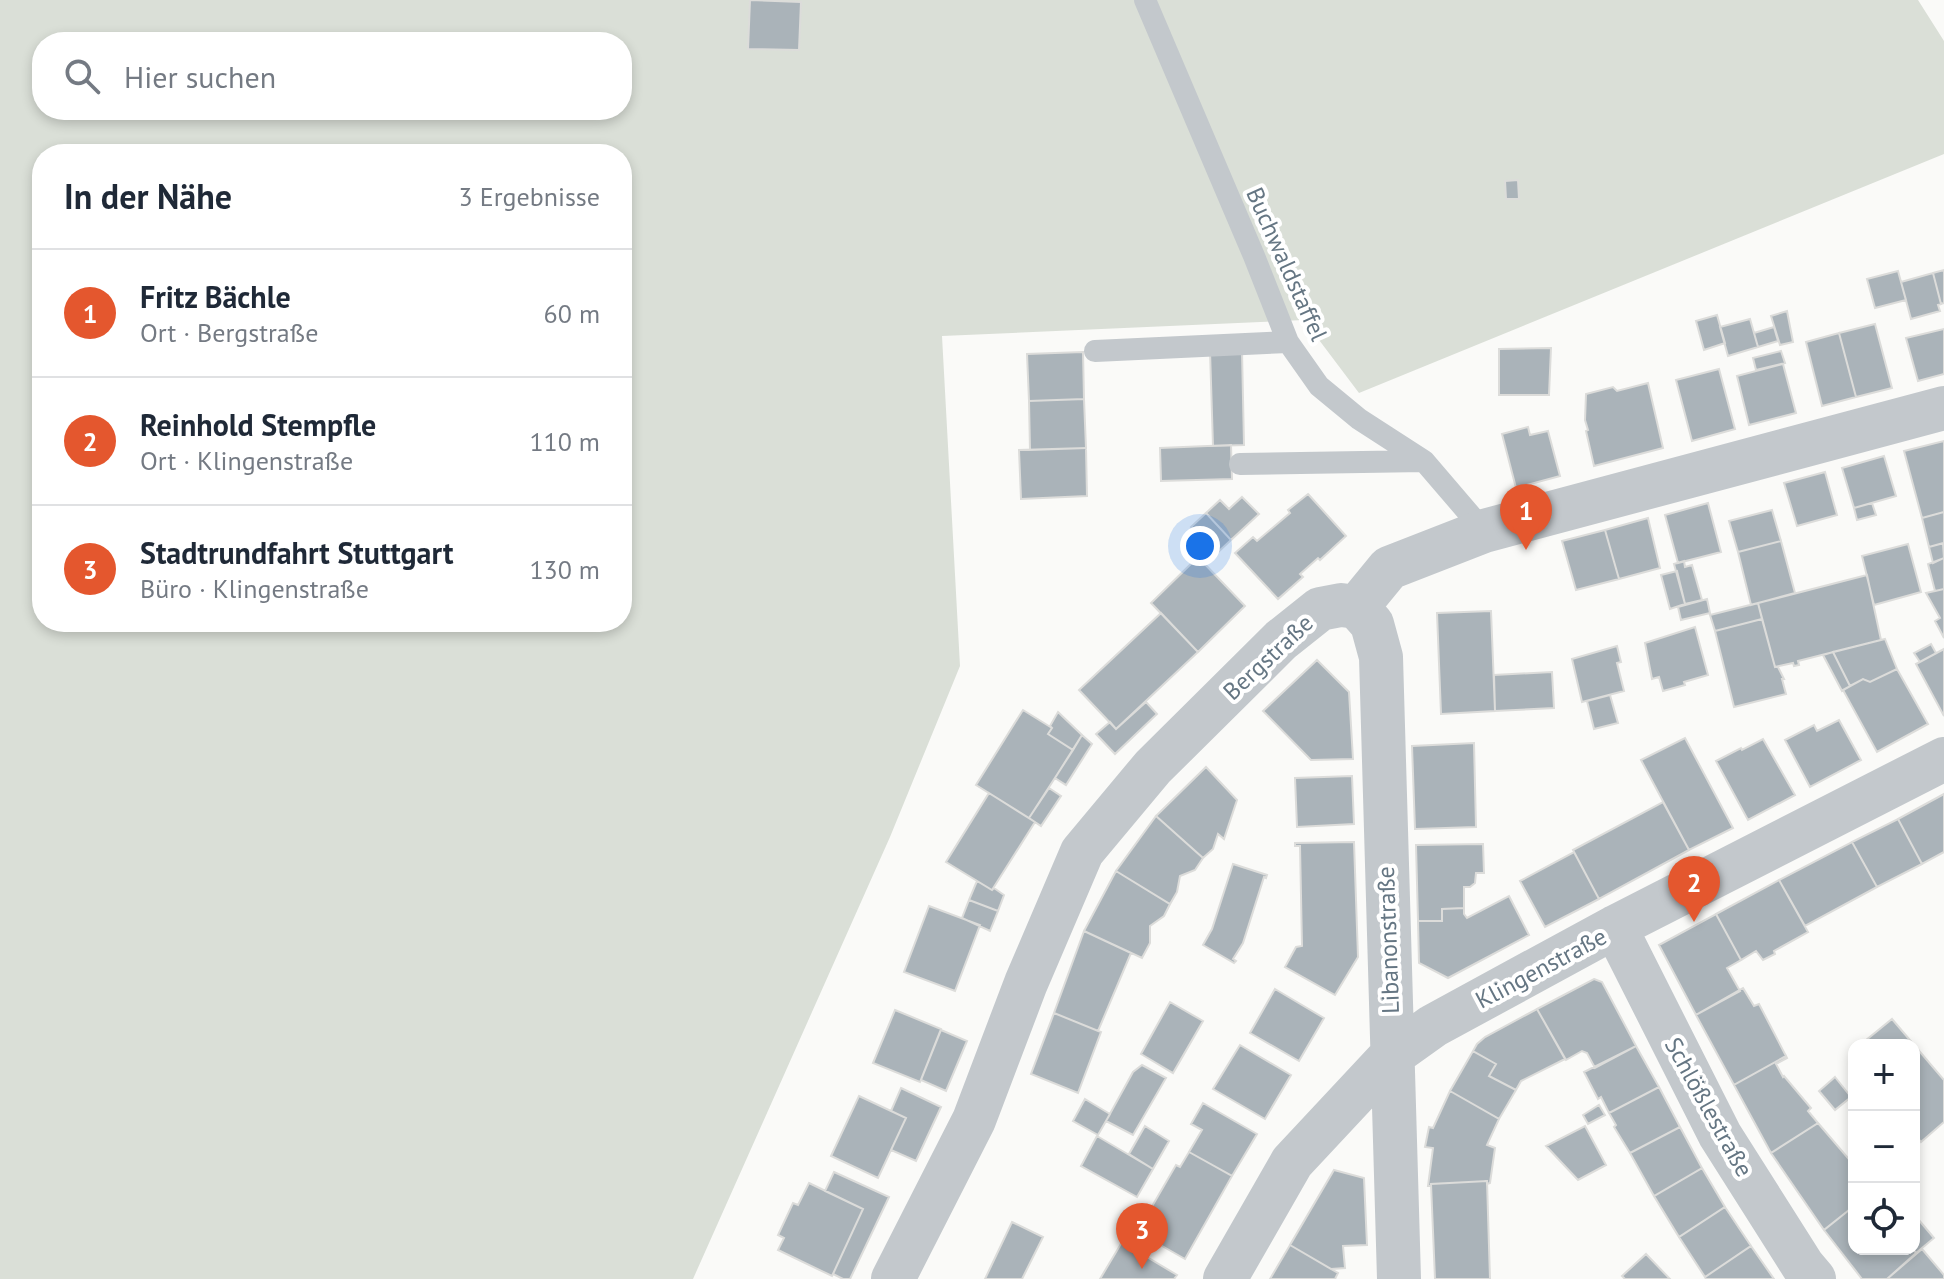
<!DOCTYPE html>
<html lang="de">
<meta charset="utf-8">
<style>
body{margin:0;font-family:"PT Sans",sans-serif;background:#f6f6f7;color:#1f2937}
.controls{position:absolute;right:24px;bottom:24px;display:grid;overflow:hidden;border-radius:16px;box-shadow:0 4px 12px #0003}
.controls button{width:72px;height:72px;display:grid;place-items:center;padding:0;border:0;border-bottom:2px solid #e0e1e3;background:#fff;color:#1f2937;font:40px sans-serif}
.you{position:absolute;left:1200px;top:546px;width:28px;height:28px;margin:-20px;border:6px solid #fff;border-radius:50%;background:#1a73e8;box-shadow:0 0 0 12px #1a73e833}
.badge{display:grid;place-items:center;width:52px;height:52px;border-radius:50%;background:#e4572e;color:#fff;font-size:26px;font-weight:700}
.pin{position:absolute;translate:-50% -66px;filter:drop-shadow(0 2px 4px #0008)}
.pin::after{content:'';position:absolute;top:42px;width:28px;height:24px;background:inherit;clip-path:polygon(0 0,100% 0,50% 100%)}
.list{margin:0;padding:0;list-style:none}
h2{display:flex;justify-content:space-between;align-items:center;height:104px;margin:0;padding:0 32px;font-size:34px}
h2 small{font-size:26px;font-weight:400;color:#747a83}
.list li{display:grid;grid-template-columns:52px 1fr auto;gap:24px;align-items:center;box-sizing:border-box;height:128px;padding:0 32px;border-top:2px solid #e0e1e3}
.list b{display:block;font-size:30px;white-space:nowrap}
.list p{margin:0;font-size:26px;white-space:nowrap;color:#747a83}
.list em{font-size:26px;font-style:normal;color:#747a83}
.icon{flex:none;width:44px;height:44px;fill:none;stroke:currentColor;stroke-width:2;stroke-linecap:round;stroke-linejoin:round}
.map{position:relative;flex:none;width:1944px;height:1279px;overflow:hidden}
.search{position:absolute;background:#fff;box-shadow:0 4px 12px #0003;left:32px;top:32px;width:600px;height:88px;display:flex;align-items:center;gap:20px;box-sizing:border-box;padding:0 28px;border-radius:32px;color:#747a83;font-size:30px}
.panel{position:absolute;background:#fff;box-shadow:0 4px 12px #0003;left:32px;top:144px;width:600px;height:488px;border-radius:32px}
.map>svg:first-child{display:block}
.green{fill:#dadfd7;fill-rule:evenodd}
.building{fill:#aab3b9;stroke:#dcdcda;stroke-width:2}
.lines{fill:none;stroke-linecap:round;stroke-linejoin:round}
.service{stroke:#c3c8cc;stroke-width:22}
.minor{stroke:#c3c8cc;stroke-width:44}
.labels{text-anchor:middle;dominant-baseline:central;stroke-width:8;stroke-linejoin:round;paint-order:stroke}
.street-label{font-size:24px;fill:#657683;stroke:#fff}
</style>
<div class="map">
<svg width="1944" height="1279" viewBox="0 0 1944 1279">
<rect width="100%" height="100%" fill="#fafaf8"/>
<path class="green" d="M0,0H1918L1944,41V154L1359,393L1304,320L942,336L960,666L890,837L693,1279H0ZM42,42H622V110H42ZM42,154H622V622H42Z"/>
<path class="building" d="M750,0L801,2L799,50L748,49Z
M1518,180L1519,199H1506L1505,181Z
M1944,270V303L1941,304L1933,273Z
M1898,271L1906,300L1875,308L1867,279Z
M1933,273L1941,304L1938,305L1940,311L1911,319L1901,282Z
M1787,311L1793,342L1780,345L1771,316Z
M1717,315L1725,343L1704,350L1696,321Z
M1750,319L1758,347L1728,356L1720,327Z
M1875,324L1892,388L1856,397L1839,333Z
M1774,327L1778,341L1758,347L1754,333Z
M1944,329V374L1918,381L1906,338Z
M1839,333L1856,397L1822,406L1806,342Z
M1551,348L1549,395H1499V349Z
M1210,351H1242L1244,445L1213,446Z
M1781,351L1785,363L1756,370L1753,358Z
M1083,352L1084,399L1029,401L1027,354Z
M1783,364L1796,413L1749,425L1737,376Z
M1719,369L1735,429L1692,441L1676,380Z
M1648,383L1663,448L1594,466L1586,431L1588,430L1585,420L1586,394L1613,387L1617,391Z
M1084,399L1086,448L1030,450L1029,401Z
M1528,427L1530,435L1548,431L1560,476L1516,488L1502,434Z
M1944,441V512L1922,518L1904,451Z
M1231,445L1232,479L1161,481L1160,448Z
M1086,448L1087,496L1021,499L1019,450Z
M1884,456L1896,496L1854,508L1842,468Z
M1825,472L1837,515L1797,526L1784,483Z
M1308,494L1346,536L1320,560L1318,558L1300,574L1303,577L1278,599L1235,553L1253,537L1257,541L1290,513L1288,510Z
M1242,497L1259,514L1231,540L1206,513L1220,500L1229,509Z
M1708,503L1721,552L1678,563L1665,515Z
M1872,503L1876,515L1857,520L1854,508Z
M1772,510L1781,541L1738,552L1729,521Z
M1944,512V543L1929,547L1922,518Z
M1206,513L1231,540L1216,554L1191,527Z
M1648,518L1660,568L1619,579L1605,530Z
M1605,530L1619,579L1576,590L1562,541Z
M1781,541L1795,593L1751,605L1738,552Z
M1943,543L1944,558L1933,563L1929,547Z
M1908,544L1921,592L1874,605L1862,556Z
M1198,557L1245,606L1198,652L1151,603Z
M1944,558V589L1935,591L1928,564Z
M1684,561L1685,567L1692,565L1702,600L1685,604L1674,564Z
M1677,571L1685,604L1670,609L1661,575Z
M1867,575L1881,640L1798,661L1799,665L1794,666L1793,663L1775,667L1758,603Z
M1944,589V638L1935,621L1940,618L1926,593Z
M1707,599L1710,613L1681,620L1678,607Z
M1758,603L1762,619L1715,631L1710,615Z
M1491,611L1495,711L1441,714L1437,613Z
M1161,613L1198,652L1116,729L1079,690Z
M1762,619L1775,667H1778L1784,679H1782L1786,694L1734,707L1715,631Z
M1695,627L1708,675L1684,682L1685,685L1663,691L1659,677L1652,679L1645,643Z
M1885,639L1897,669L1870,682L1863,679L1850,686L1833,652Z
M1931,644L1936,653L1920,662L1914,653Z
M1617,646L1621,662L1617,663L1624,691L1582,702L1572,659Z
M1944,649V716L1916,664Z
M1833,652L1850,686L1842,691L1823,655Z
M1317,660L1349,692L1353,759L1311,760L1263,711Z
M1897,669L1928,724L1877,752L1843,690L1863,679L1870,682Z
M1552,672L1554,708L1495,711L1494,675Z
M1610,695L1618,723L1594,729L1587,701Z
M1146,702L1157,714L1115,754L1096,734L1110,722L1116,729Z
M1023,710L1052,728L1048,734L1073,750L1029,818L976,785Z
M1058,712L1082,735L1073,750L1048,734L1052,728L1050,726Z
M1839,720L1861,760L1810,787L1785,740L1814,725L1817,731Z
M1082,735L1092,744L1066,785L1055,778Z
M1685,738L1733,828L1689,850L1641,760Z
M1763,739L1795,795L1748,820L1716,761L1741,748L1742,750Z
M1474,743L1476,827L1415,829L1412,746Z
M1206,767L1237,800L1224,839L1218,834L1213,849L1203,858L1156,816Z
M1352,776L1354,824L1297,827L1295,778Z
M1049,788L1061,796L1041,826L1029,818Z
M989,793L1035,822L992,890L946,862Z
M1944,794V852L1922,864L1898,819Z
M1663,802L1689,850L1599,899L1573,850Z
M1156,816L1203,858L1195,870L1180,876L1177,892L1170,904L1116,871Z
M1898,819L1922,864L1877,887L1852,842Z
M1354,842L1358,957L1335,995L1285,967L1296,947L1302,946L1300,846H1295V843Z
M1852,842L1877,887L1805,926L1779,880Z
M1483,844L1484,873H1476L1475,883L1470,887H1464V908L1442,909V921H1418L1416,845Z
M1574,852L1599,899L1545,927L1520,881Z
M1233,864L1267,875L1266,878L1264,877L1243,943L1233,959L1236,961L1234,963L1203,945L1212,929Z
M1116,871L1170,904L1164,916L1150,926V943L1142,958L1084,931Z
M1779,880L1808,932L1774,951L1775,954L1763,960L1756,951L1741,960L1716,914Z
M977,881L992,890L994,888L1004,895L998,911L969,900Z
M1509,896L1529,935L1448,978L1419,963L1418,921H1442V909L1464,908V914L1467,918Z
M969,900L998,911L990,931L962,918Z
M929,906L980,925L955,991L904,972Z
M1716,914L1741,960L1727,968L1740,991L1696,1015L1659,945Z
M1084,931L1131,953L1098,1031L1054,1013Z
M1594,979L1602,982L1636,1046L1595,1068L1587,1053L1582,1051L1566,1060L1537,1009Z
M1743,988L1754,1006L1759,1004L1786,1056L1734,1085L1696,1015Z
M1275,989L1324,1018L1299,1061L1250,1033Z
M1170,1002L1203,1021L1173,1073L1141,1054Z
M1537,1009L1565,1059L1521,1081L1516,1090L1489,1076L1496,1064L1473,1051L1477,1044L1485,1037Z
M895,1010L941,1029L920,1082L873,1063Z
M1054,1013L1101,1032L1078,1093L1031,1074Z
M1892,1019L1944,1080V1122L1921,1142L1914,1133V1045H1860Z
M941,1030L967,1041L946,1091L921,1080Z
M1240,1045L1291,1075L1265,1119L1213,1089Z
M1636,1046L1659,1087L1609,1113L1601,1097L1598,1099L1584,1072Z
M1473,1051L1496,1064L1489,1076L1516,1090L1499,1119L1450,1091Z
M1786,1056L1787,1058L1776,1064L1783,1077L1784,1076L1811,1108L1808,1111L1818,1123L1771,1153L1734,1085Z
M1142,1065L1166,1078L1133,1135L1106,1121L1133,1072Z
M1835,1077L1851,1097L1835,1110L1819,1091Z
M1659,1087L1680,1127L1630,1153L1614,1127L1616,1125L1609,1113Z
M901,1088L941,1107L916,1161L891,1150L906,1118L891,1111Z
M1450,1091L1499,1119L1487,1145L1495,1148L1490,1183L1487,1184V1181L1431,1184V1186H1428L1433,1148L1425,1147L1429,1127L1433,1128Z
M859,1096L906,1118L878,1178L831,1156Z
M1085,1099L1110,1114L1098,1135L1073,1121Z
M1203,1103L1257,1134L1232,1176L1189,1152L1202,1130L1191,1124Z
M1599,1105L1605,1115L1588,1124L1583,1115Z
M1818,1123L1854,1165V1206L1824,1230L1771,1153Z
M1145,1126L1169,1141L1153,1169L1129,1154Z
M1585,1126L1606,1165L1578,1180L1546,1146Z
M1680,1127L1702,1168L1654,1196L1630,1153Z
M1097,1136L1153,1169L1137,1197L1081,1166Z
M1189,1152L1232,1176L1185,1259L1141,1234L1151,1218L1147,1215L1176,1165L1180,1167Z
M1702,1168L1725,1207L1679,1237L1654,1196Z
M1334,1170L1364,1178L1367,1245L1343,1246L1345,1268L1331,1269L1290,1245Z
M834,1172L889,1197L850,1279H843L833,1274L863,1209L825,1191Z
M1487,1181L1490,1279H1435L1431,1184Z
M809,1183L863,1209L832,1276L778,1250L784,1238L778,1235L793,1203L798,1205Z
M1854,1206V1249H1913L1916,1253L1887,1279H1862L1824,1230Z
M1725,1207L1751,1246L1705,1277L1679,1237Z
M1918,1219L1934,1238L1916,1253L1913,1249L1914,1222Z
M1012,1222L1043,1237L1022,1279H985Z
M1122,1242L1177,1275L1174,1279H1100Z
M1290,1245L1338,1273L1335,1279H1270Z
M1751,1246L1774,1279H1706L1705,1277Z
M1922,1249L1944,1275V1279H1887Z
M1646,1254L1670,1279H1625L1622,1276Z"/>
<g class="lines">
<path class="service" d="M1145,0L1254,256L1288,342L1319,386L1359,419L1424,461L1484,531
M1095,351L1288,342
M1240,464L1424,461"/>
<path class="minor" d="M1357,607L1372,624L1381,657L1399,1279
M1357,607L1389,568L1484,531L1944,408
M1615,927L1720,1135L1803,1266L1814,1279
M893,1279L974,1120L1026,983L1082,852L1153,767L1281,640L1320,609L1341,605L1357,607
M1225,1279L1292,1162L1391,1056L1433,1026L1615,927L1944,759"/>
</g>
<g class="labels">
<g class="street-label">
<text transform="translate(1287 264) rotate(66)">Buchwaldstaffel</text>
<text transform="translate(1268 657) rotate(-43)">Bergstraße</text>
<text transform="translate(1388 940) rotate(-92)">Libanonstraße</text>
<text transform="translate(1541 968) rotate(-28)">Klingenstraße</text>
<text transform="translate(1709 1107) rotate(61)">Schlößlestraße</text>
</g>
</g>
</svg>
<div class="controls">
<button>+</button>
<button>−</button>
<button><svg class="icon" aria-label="locate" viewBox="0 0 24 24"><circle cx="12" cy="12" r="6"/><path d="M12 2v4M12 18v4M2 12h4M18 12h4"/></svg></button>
</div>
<div class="you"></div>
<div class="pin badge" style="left:1526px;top:550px">1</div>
<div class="pin badge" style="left:1694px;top:922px">2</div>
<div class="pin badge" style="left:1142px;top:1269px">3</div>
<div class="search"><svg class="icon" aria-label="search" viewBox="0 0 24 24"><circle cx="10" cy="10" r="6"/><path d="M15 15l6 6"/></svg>Hier suchen</div>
<section class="panel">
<h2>In der Nähe<small>3 Ergebnisse</small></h2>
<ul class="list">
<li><span class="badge">1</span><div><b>Fritz Bächle</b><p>Ort · Bergstraße</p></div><em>60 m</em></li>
<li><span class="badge">2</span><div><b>Reinhold Stempfle</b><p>Ort · Klingenstraße</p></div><em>110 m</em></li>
<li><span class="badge">3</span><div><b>Stadtrundfahrt Stuttgart</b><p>Büro · Klingenstraße</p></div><em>130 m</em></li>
</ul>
</section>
</div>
